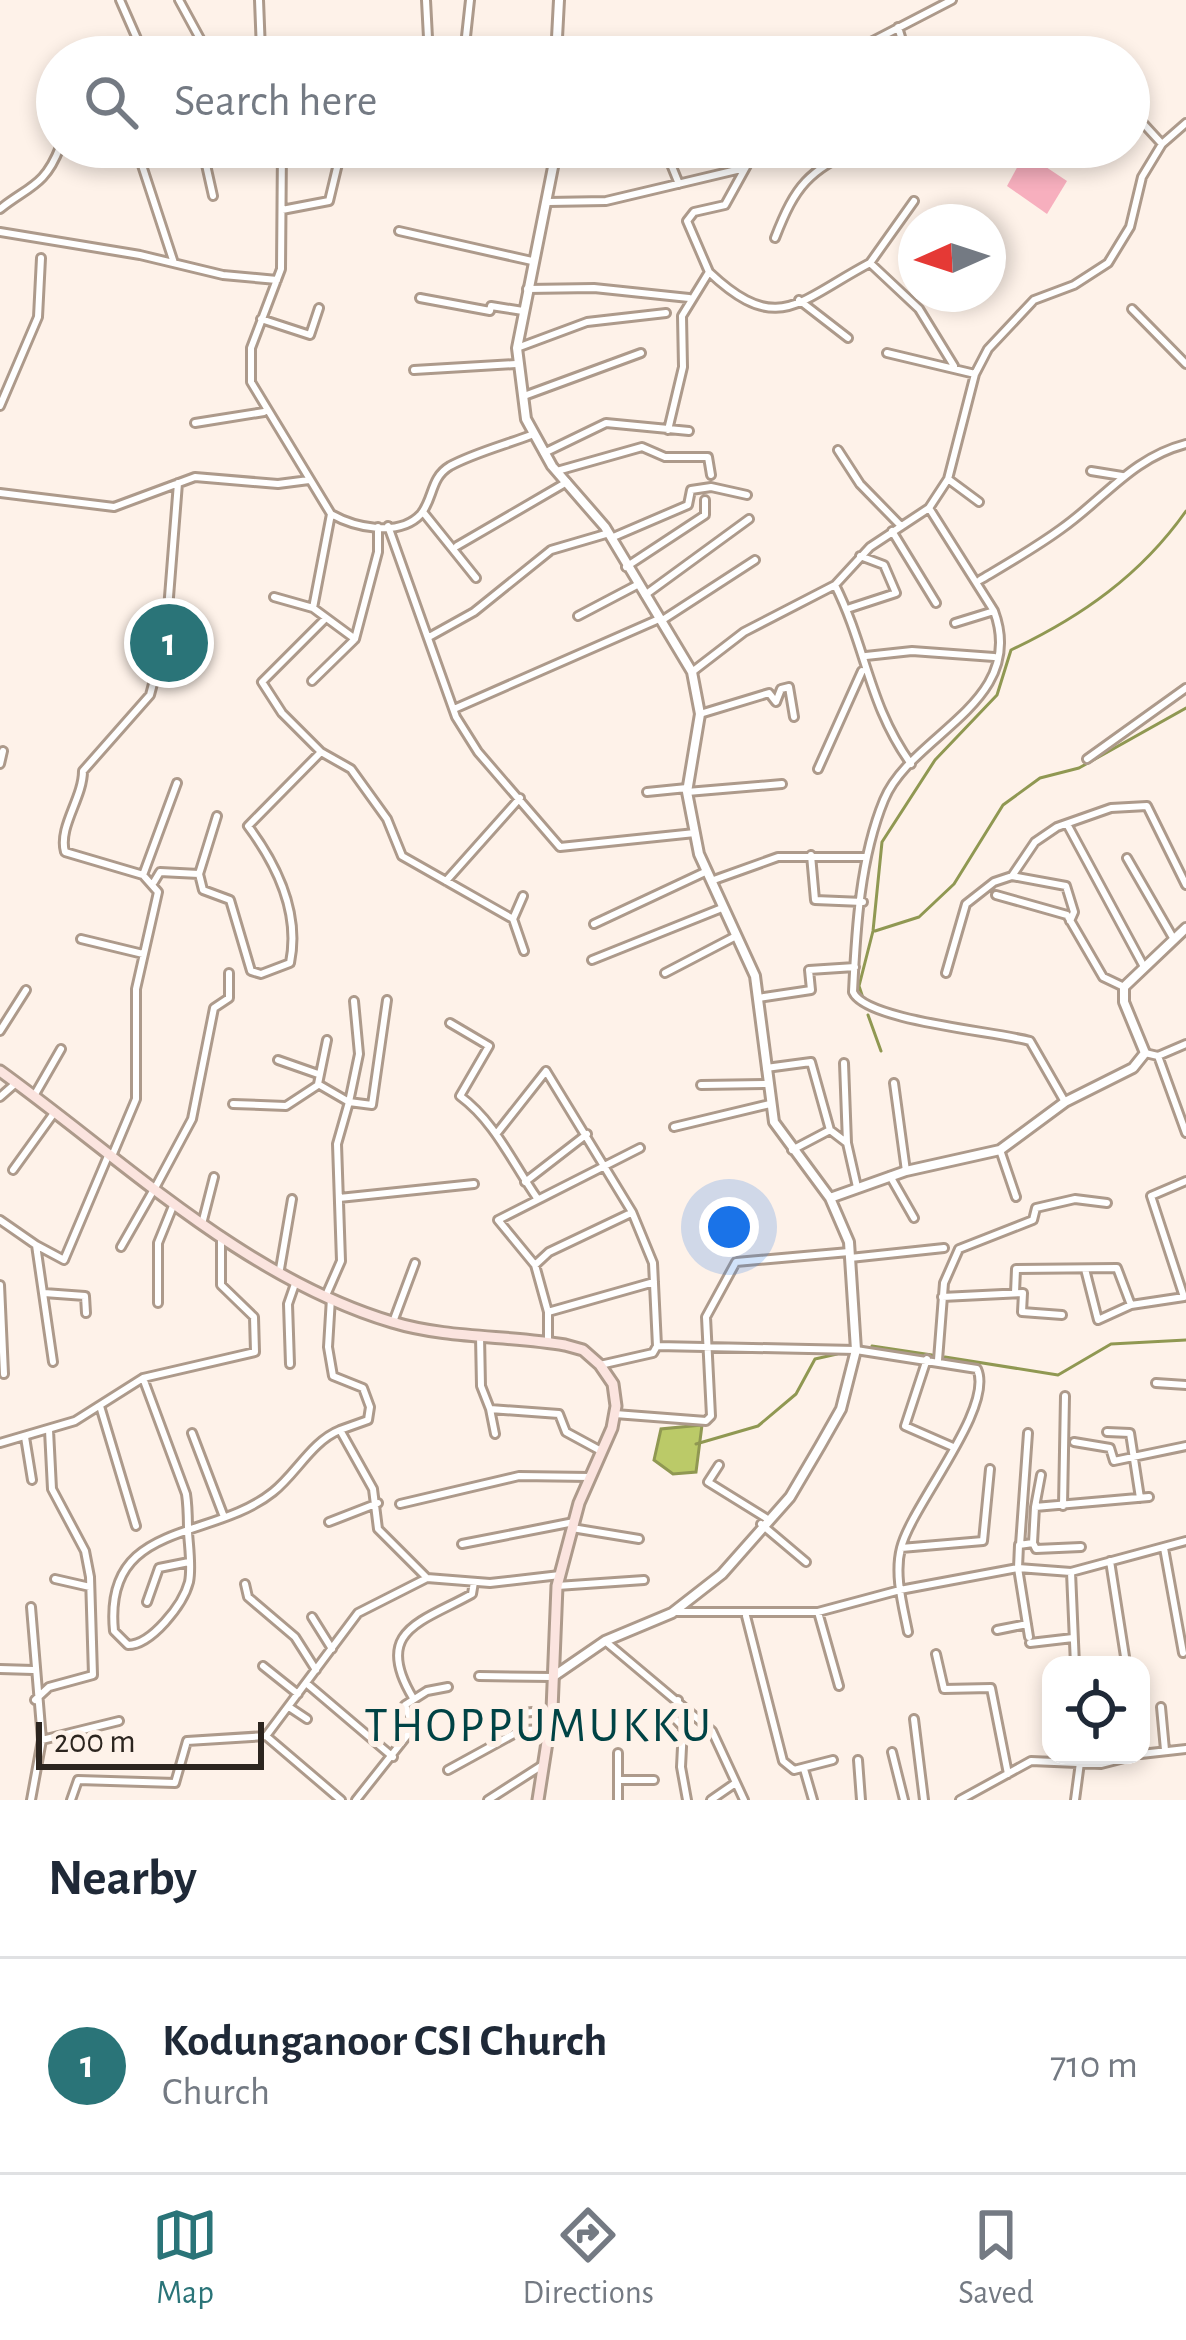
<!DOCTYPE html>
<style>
body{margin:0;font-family:"Alegreya Sans",sans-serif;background:#f6f6f7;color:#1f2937}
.controls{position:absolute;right:36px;bottom:36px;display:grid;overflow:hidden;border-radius:24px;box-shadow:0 6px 18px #0003}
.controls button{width:108px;height:108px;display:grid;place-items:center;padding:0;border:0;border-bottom:3px solid #e0e1e3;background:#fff;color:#1f2937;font:60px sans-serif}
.compass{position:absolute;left:898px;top:204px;width:108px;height:108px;border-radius:50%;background:#fff;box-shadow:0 6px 18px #0003;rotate:267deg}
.scale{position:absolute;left:36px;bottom:30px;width:228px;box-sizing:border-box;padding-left:12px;border:6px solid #2c251f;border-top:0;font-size:33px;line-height:42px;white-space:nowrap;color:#2c251f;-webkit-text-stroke:9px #fef2e9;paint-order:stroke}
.you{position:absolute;left:729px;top:1227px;width:42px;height:42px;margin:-30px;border:9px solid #fff;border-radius:50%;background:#1a73e8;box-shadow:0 0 0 18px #1a73e833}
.badge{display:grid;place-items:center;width:78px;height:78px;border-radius:50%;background:#2a7478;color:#fff;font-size:39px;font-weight:700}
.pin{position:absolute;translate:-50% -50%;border:6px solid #fff;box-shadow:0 3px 12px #0006}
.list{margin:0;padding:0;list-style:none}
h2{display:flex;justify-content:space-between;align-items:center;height:156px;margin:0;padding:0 48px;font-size:51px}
h2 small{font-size:39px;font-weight:400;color:#747a83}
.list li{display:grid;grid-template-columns:78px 1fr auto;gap:36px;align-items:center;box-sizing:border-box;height:216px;padding:0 48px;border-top:3px solid #e0e1e3}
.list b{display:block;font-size:45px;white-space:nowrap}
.list p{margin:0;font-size:39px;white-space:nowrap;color:#747a83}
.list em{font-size:39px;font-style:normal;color:#747a83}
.icon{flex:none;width:66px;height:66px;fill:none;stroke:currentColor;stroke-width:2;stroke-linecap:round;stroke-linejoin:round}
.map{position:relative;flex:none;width:1186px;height:1800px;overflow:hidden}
.search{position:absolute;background:#fff;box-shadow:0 6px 18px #0003;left:36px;right:36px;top:36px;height:132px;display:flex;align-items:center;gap:30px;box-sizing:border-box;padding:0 42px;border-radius:66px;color:#747a83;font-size:45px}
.sheet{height:372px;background:#fff}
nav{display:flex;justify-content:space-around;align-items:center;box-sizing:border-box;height:168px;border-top:3px solid #e0e1e3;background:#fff;font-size:33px;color:#747a83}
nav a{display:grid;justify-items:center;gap:6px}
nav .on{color:#2a7478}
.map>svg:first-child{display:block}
.green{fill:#f7afbe}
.water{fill:#bbca68;stroke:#909852;stroke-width:3}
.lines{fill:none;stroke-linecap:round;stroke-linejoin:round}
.stream{stroke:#909852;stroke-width:3}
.minor-casing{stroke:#ad9a8b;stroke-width:12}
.tertiary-casing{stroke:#ad9a8b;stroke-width:14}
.secondary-casing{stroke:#ad9a8b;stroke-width:15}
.minor{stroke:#fff;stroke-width:6}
.tertiary{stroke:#fff;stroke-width:8}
.secondary{stroke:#fbe4df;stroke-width:9}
.labels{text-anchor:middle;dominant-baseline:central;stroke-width:12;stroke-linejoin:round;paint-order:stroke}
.neighbourhood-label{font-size:48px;letter-spacing:3px;fill:#004345;stroke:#fef2e9}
</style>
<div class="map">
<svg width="1186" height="1800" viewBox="0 0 1186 1800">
<rect width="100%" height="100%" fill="#fef2e9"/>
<path class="green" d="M1025,153L1067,181L1047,214L1007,186Z"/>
<path class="water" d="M702,1425L696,1472L673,1474L654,1460L661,1429Z"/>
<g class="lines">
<path class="stream" d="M875,931L919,917L954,884L1003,805L1040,778L1079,768L1186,708
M863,998L859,986L873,931L882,842L935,760L997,695L1011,650C1081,617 1141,575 1186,511
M868,1015L881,1051
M872,1346L932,1355
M945,1357L1058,1375L1111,1344L1186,1340
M696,1444L758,1426L796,1394L815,1359L837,1354"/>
<g class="minor-casing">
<path id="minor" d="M120,0L145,57
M179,0L210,57
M259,0L261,51
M426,0L429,57
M898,27L907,57
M702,51L716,57
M464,55L470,0
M226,57L294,50L339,57
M442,57L556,44
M733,57L748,46L766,57
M842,57L952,0
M1129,108L1162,144
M136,147L174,263
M202,147L213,196
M282,147L281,269L251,348V382L331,514
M664,147L679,184
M914,201L870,263L919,309L954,366
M548,202L606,201L745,168
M0,209C29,186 45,186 60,147
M282,210L329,201L342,147
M399,231L532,261
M0,232L140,255L223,275L277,280
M775,238C796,184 808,172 859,147
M709,272C778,337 798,301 870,263
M527,289L594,288L689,298
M420,298L490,311L491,306L523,311
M799,300L848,338
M1132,309L1186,364
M261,319L310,335L319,308
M517,348L587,322L666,313
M887,353L975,374
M414,370L516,364
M524,396L641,353
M0,406L38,317L41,258
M195,423L264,412
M668,430L683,367L682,316L709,272L687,221L694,212L725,205L757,147
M838,450L860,484L900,525
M544,453L606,423L689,431
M557,471L642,447L665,457H708L711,475
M1091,471L1122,476
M948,479L979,502
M0,493L114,507L195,477L278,484L309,480
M929,508L994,611L955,623
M423,512L476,578
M388,526L456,717L478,752L560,847L695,833
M892,531L936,603
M611,538L688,505L691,490L711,487L747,495
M457,546L567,482
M626,567L705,515V500
M980,580C1007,564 1035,548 1061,529C1105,498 1132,458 1186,444
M835,585C867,649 868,704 911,764
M645,595L749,519
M274,597L313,608L355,639L312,681
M313,608L331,514C354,527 399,538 421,514C434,498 430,478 450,466C474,453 505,445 531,435
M847,609L896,593L884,565L860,556
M994,611C1028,703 911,734 884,800C860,858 856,929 853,992C866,1021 994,1031 1030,1041L1065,1102
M578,616L637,585
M661,621L755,560
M429,637L474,612L551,550L609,533
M355,639L378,552V527
M866,656L912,651L994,657
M692,672L744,632L835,585L870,547L929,508L948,479L975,374L988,349L1034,300L1074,285L1108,263L1130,227L1142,177L1162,144L1186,123
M454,709L659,619
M700,714L769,693L776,702L781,689L789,687L794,717
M321,752L282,713L262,682L326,618
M1087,759L1186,688
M0,764L3,751
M818,769L862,671
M647,792L687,788
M687,792L782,784
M1067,824L1143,965
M811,855L815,900L863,902
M1127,858L1172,936
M199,874L203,890L230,900L251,971L261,974L290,963C300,914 277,865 248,826L321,752L351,769L387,819L402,856L513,919L524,951
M143,875L177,783
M1012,876L1066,886L1074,912L1070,921
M446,881L520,798
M711,881L778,857H864
M154,882L160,872L199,874L217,816
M996,895L1067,915L1103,977L1124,987
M513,919L523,896
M594,924L705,872
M81,939L143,954
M592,960L722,908
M665,973L736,936
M946,973L966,904L994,882L1012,876L1035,842L1057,827L1111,808L1147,806L1186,885
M758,998L811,990L809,970L855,967
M450,1023L489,1046L460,1096C495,1122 512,1162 537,1198
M0,1031L26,990
M327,1040L318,1084L349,1102L359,1054L354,1001
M1145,1053L1158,1056L1186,1044
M1158,1056L1186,1133
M278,1060L318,1074
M844,1063L847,1143
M766,1068L811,1062L830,1130L847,1143L857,1187
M894,1083L906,1171
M701,1085L768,1084
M34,1096L61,1049
M0,1097L16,1083
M233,1104L286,1106L318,1085
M674,1127L770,1104
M497,1133L546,1071L632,1212L653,1263L657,1346
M792,1150L830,1130
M1000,1150L1016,1197
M112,1156L136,1099V989L158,892L143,875L65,852C58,827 83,798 83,771L150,695L166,635L178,483
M13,1170L54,1113
M890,1176L914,1218
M525,1182L587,1134
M155,1188L192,1119L214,1008L229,998V973
M339,1198L474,1184
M0,1220L36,1245L53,1362
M202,1224L214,1177
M36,1245L64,1260L108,1156
M121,1247L153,1191
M850,1258L944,1248
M535,1265L549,1252L631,1213
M280,1269L292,1199
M1085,1269L1098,1320L1131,1305L1184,1297L1151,1196L1186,1181
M0,1285L4,1374
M44,1293L85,1296L86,1313
M327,1293L341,1261L337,1144L349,1102L372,1105L387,1000
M1015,1293L1016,1269L1117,1268L1131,1305
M942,1297L1023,1293L1022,1312L1062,1315
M331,1298L328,1347L333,1376L363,1388L370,1407L368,1420L340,1430
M158,1303V1243L173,1206
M548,1312L654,1282
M393,1322L415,1263
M480,1336L481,1386L490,1409L559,1414L566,1432L601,1451
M548,1341V1312L535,1265L498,1220L640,1148
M927,1359L905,1426L953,1447
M938,1360L944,1283L959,1249L1033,1220L1036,1208L1075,1199L1107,1203
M290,1364L288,1304L296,1281
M600,1365L653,1353L657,1346L856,1350L977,1369C995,1408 911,1506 901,1548C894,1575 903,1606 908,1632
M143,1378L186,1494C188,1507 188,1519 188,1532C189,1548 192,1567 189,1582C183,1605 151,1645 128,1645L114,1631C103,1519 211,1542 273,1492C296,1474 312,1441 340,1430L373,1489L378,1529L427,1578L490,1583L560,1575
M1156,1383L1186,1385
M100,1406L136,1526
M490,1409L495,1434
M615,1414L706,1421L711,1416L706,1317L736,1262L849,1252
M1107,1432L1130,1433L1140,1498
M192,1433L224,1517
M25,1437L32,1480
M1074,1442L1110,1448L1114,1461L1186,1446
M0,1443L75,1421L143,1378L255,1352L254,1317L221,1285V1236
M719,1465L708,1482L766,1518
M400,1504L519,1476L590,1477
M1063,1506L1065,1396
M1035,1507L1041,1475
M329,1522L378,1503
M761,1524L806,1562
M572,1528L639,1539
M1033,1543L1036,1549L1081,1547
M462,1544L574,1522
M1020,1545L1028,1433
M901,1548L983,1541L990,1469
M1164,1548L1183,1653
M1110,1561L1126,1663
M1071,1572L1075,1665
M55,1579L90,1587
M245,1584L248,1597L295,1637L316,1670
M557,1586L644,1580
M147,1602L159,1568L189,1562
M31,1607L42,1740L31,1800
M676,1612H818L900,1590L1018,1568L1019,1545L1033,1543L1035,1507L1149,1497
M818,1612L839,1686
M746,1616L783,1761L794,1770L833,1760
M312,1617L332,1649
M997,1630L1027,1624
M1029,1637L1018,1568L1071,1572L1186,1541
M605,1641L712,1731L744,1800
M1030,1643L1073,1638
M936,1654L944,1689L991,1688L1008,1774
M263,1666L298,1694
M0,1669L33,1670
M479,1676L552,1677
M306,1683L393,1757
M413,1698C372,1630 422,1622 472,1594L474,1582
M35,1700L49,1687L93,1675L90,1577L85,1551L52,1489L49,1430
M678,1700L672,1716L683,1727L681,1767L687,1800
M289,1707L307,1719
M1161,1707L1165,1750
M473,1718L552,1710
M914,1719L924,1800
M1051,1735V1739
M266,1736L341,1800
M42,1740L119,1721
M892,1752L904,1800
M618,1753V1800
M1141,1754L1186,1749
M858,1760L861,1800
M804,1769L813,1800
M448,1770L521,1730L548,1729
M618,1780H654
M71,1800L78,1780L175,1783L187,1741L266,1736L358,1613L427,1578
M356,1800L413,1728L405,1705L427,1691L448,1687
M488,1800L541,1766
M711,1800L734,1784
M960,1800L1031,1761L1101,1764L1136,1755
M1075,1800L1081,1755"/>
</g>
<g class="tertiary-casing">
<path id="tertiary" d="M556,57L559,0
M557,147L517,348L526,419L552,466L605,527L692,672L700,714L687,792L699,854L755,976L774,1122L830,1198
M554,1676L605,1641L672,1613L722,1574L790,1497L820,1446L841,1409L856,1350L849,1242L830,1198L906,1171L1000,1150L1065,1102L1133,1068L1145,1053L1124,1002V987L1186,928"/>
</g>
<g class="secondary-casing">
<path id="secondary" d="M0,1071C122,1159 244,1278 392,1322C448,1339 508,1335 565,1345L583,1350L600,1365L613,1384L616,1406L612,1428L579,1503L557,1586L552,1710L538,1800"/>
</g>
<use href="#minor" class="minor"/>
<use href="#tertiary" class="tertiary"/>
<use href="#secondary" class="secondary"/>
</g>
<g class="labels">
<g class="neighbourhood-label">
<text x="539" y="1727">THOPPUMUKKU</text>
</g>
</g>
</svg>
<div class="controls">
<button><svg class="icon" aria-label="locate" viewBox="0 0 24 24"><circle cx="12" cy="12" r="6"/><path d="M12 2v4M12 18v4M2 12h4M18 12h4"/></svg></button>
</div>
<svg class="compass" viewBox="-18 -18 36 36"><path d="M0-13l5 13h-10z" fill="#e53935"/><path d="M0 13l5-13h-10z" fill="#747a83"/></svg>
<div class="scale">200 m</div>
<div class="you"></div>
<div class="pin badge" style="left:169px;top:643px">1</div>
<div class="search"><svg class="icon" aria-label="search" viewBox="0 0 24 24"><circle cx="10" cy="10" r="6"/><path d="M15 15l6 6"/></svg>Search here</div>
</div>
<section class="sheet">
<h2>Nearby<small></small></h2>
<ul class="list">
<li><span class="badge">1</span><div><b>Kodunganoor CSI Church</b><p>Church</p></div><em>710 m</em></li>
</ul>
</section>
<nav>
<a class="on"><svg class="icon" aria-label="map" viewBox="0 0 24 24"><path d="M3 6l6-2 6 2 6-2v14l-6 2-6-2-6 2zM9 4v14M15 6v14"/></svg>Map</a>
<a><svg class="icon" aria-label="directions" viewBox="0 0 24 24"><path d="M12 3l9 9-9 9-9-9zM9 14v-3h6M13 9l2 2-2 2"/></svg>Directions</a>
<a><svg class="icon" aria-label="saved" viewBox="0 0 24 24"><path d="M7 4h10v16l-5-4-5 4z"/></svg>Saved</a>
</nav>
